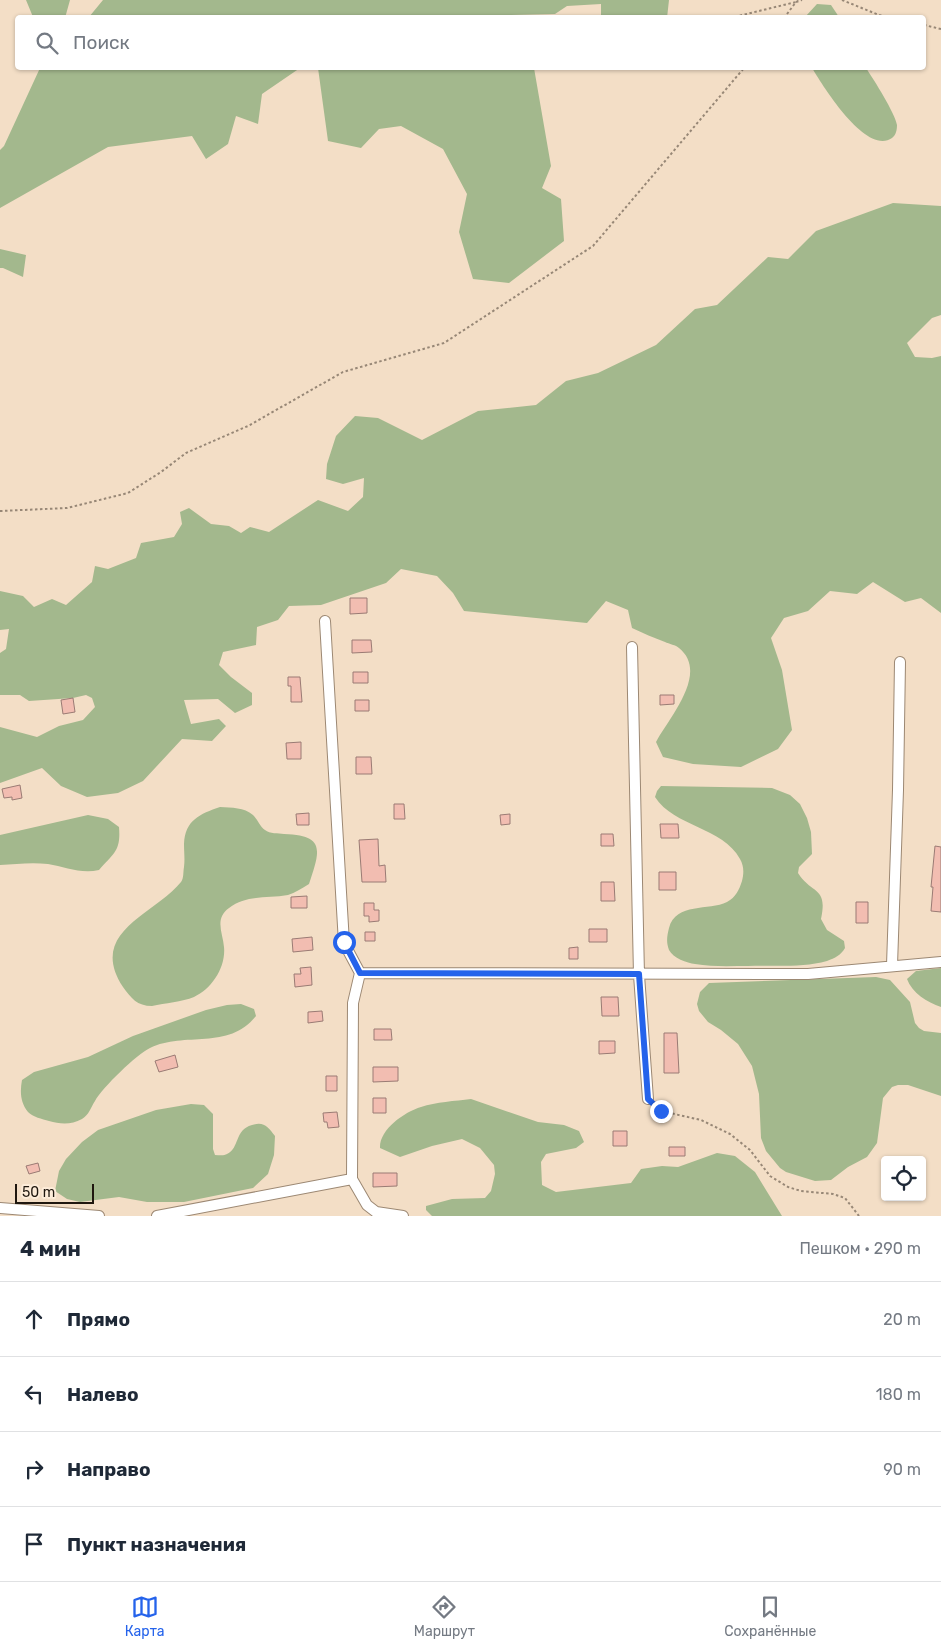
<!DOCTYPE html>
<html lang="ru">
<meta charset="utf-8">
<style>
body{margin:0;font-family:Rubik,sans-serif;background:#f6f6f7;color:#1f2937}
.controls{position:absolute;right:15px;bottom:15px;display:grid;overflow:hidden;border-radius:5px;box-shadow:0 1px 4px #0004}
.controls button{width:45px;height:45px;display:grid;place-items:center;padding:0;border:0;border-bottom:1px solid #e0e1e3;background:#fff;color:#1f2937;font:25px sans-serif}
.scale{position:absolute;left:15px;bottom:12px;width:79px;box-sizing:border-box;padding-left:5px;border:2px solid #1f170f;border-top:0;font-size:14px;line-height:18px;white-space:nowrap;color:#1f170f;-webkit-text-stroke:4px #fdecd9;paint-order:stroke}
.stop{position:absolute;width:15px;height:15px;margin:-11px;border:4px solid #2563eb;border-radius:50%;background:#fff}
.stop.end{background:#2563eb;border-color:#fff;box-shadow:0 1px 5px #0008}
.list{margin:0;padding:0;list-style:none}
h2{display:flex;justify-content:space-between;align-items:center;height:65px;margin:0;padding:0 20px;font-size:21px}
h2 small{font-size:16px;font-weight:400;color:#747a83}
.list li{display:grid;grid-template-columns:32px 1fr auto;gap:15px;align-items:center;box-sizing:border-box;height:75px;padding:0 20px;border-top:1px solid #e0e1e3}
.list b{display:block;font-size:19px;white-space:nowrap}
.list em{font-size:16px;font-style:normal;color:#747a83}
.icon{flex:none;width:28px;height:28px;fill:none;stroke:currentColor;stroke-width:2;stroke-linecap:round;stroke-linejoin:round}
.map{position:relative;flex:none;width:941px;height:1216px;overflow:hidden}
.search{position:absolute;background:#fff;box-shadow:0 1px 4px #0004;left:15px;right:15px;top:15px;height:55px;display:flex;align-items:center;gap:12px;box-sizing:border-box;padding:0 18px;border-radius:5px;color:#747a83;font-size:19px}
.sheet{height:365px;background:#fff}
nav{display:flex;justify-content:space-around;align-items:center;box-sizing:border-box;height:70px;border-top:1px solid #e0e1e3;background:#fff;font-size:14px;color:#747a83}
nav a{display:grid;justify-items:center;gap:2px}
nav .on{color:#2563eb}
.map>svg:first-child{display:block}
.forest{fill:#a3b88d}
.building{fill:#f2bdb1;stroke:#9a7b74}
.lines{fill:none;stroke-linecap:round;stroke-linejoin:round}
.minor-casing{stroke:#9c8873;stroke-width:12}
.path{stroke:#978776;stroke-width:2;stroke-dasharray:2.5 2.5;stroke-linecap:butt}
.minor{stroke:#fff;stroke-width:10}
.route{stroke:#2563eb;stroke-width:6}
</style>
<div class="map">
<svg width="941" height="1216" viewBox="0 0 941 1216">
<rect width="100%" height="100%" fill="#f3dec6"/>
<path class="forest" d="M26,0H70L65,18L33,17Z
M103,0H669L667,18L601,17V4L567,6L555,14L511,15V18L89,17Z
M817,4L831,5L839,17H805Z
M40,68H300L262,94L258,124L236,116L228,144L206,159L192,136L108,147L0,208V150L4,146Z
M318,68H534L551,166L542,188L561,199L564,241L509,283L473,279L459,232L467,194L443,149L401,126L379,129L361,148L328,141Z
M812,68H866C874,80 895,113 897,125C897,130 896,135 892,138C866,156 823,86 812,68Z
M893,203L941,206V315L932,318L907,343L915,357L932,358L941,356V613L921,598L905,602L873,582L857,594L830,591L808,611L784,618L771,638L782,670L792,730L778,749L741,767L693,764L663,757L656,742C668,719 710,673 679,648C676,645 669,644 665,642C654,638 643,633 632,628L628,610L606,601L587,623L464,611L453,593L437,576L401,569L386,583L321,605L289,606L278,620L257,627L256,645L223,652L219,665L231,677L252,693V705L235,713L218,699L184,700L191,724L219,719L226,726L212,741L182,739L143,781L118,793L87,797L61,786L42,768L0,783V727L37,737L59,726L83,720L95,707L92,698L86,695L73,698L29,701L20,695H0V653L6,649L9,629L0,630V591L23,596L34,607L52,599L66,605L92,582L95,566L108,569L136,558L141,543L174,537L182,524L180,512L189,508L211,524L229,526L241,533L250,527L269,532L318,500L348,511L363,497L364,478L343,484L326,479L327,464L336,436L355,416L378,418L422,440L478,411L536,405L566,381L598,373L656,345L695,309L717,305L768,257L788,259L816,231Z
M0,249L26,255L23,277L3,268H0Z
M661,786L772,788L790,795L800,804L807,818L811,832L812,854L799,867L798,873C812,895 828,886 821,919L827,930L844,941L845,948C841,955 835,958 827,961C802,968 774,965 748,966C730,966 712,967 695,964C687,963 673,958 669,950C666,942 667,936 669,928C676,902 709,911 727,902C736,897 739,890 742,881C744,873 744,866 740,859C723,827 674,827 655,797L657,791Z
M220,807C232,808 244,807 253,815C258,820 260,827 265,830C270,834 278,833 284,834C326,835 320,851 309,884C302,888 295,893 288,895C267,899 247,894 229,908C214,919 223,933 224,947C226,967 212,989 194,997C182,1002 165,1003 152,1006C137,1006 131,998 123,987C87,932 154,915 181,882C184,878 183,872 184,867C185,859 184,852 184,844C185,820 200,814 220,807Z
M88,815L108,819L119,827C121,851 114,853 99,870C81,874 65,867 48,864C32,862 16,864 0,865V835Z
M941,968V1007C927,1002 912,993 907,979L916,971Z
M876,977L890,980L910,1002L915,1023L919,1028L924,1031L941,1033V1096L908,1085H898L892,1087L883,1098L877,1143L867,1157L848,1167L831,1180L815,1181L786,1172L780,1168L766,1151L761,1138L759,1094L752,1066L738,1044L721,1030L708,1022L699,1011L697,1004L700,992L709,983Z
M241,1004L254,1009L256,1016C228,1051 185,1031 150,1048C137,1054 102,1088 95,1101C91,1107 89,1115 82,1119C71,1125 60,1124 49,1121C42,1119 33,1117 28,1112C20,1102 20,1091 22,1080L34,1072L88,1057L133,1036L206,1010L227,1005Z
M471,1099L538,1122L564,1125L579,1131L584,1142L576,1148L546,1154L541,1162L542,1185L556,1192L631,1183L641,1169L662,1166L678,1167L717,1153L735,1156L755,1172L782,1216H432L426,1210V1206L452,1199L485,1198L491,1191L495,1174L494,1165L480,1148L462,1139L432,1146L400,1157L380,1148C379,1130 404,1112 421,1107C436,1102 455,1101 471,1099Z
M191,1104L204,1105L213,1114V1149L215,1155C219,1155 224,1156 227,1154C240,1148 234,1130 252,1125C264,1121 268,1127 275,1136L274,1155L268,1174L253,1188L184,1202H147L119,1197L80,1202L67,1199L55,1191L59,1171L66,1159L82,1142L98,1130L156,1110Z"/>
<path class="building" d="M350,598H367V613L350,614Z
M352,640H371L372,652L352,653Z
M353,672H368V683H353Z
M288,677H300L302,702H291V686H288Z
M660,695H674V704L660,705Z
M73,698L75,712L63,714L61,700Z
M355,700H369V711H355Z
M301,742V759H287L286,743Z
M356,757H371L372,774H356Z
M20,785L22,798L12,800V797L4,798L2,789Z
M394,804H404L405,819H394Z
M309,813V825H297L296,814Z
M510,814V824L501,825L500,815Z
M660,824H678L679,838H661Z
M601,834H613L614,846H601Z
M378,839L379,866L385,865L386,882H362L359,840Z
M935,846L941,847V912L931,911L933,887H931Z
M659,872H676V890H659Z
M601,882H614L615,901H601Z
M307,896V908H291V897Z
M856,902H868V923H856Z
M364,903H374V910H379V921L369,922V916H364Z
M589,929H607V942H589Z
M365,932H375V941H365Z
M312,937L313,950L293,952L292,939Z
M578,947V959H569V948Z
M311,967L312,985L295,987L294,974H301L300,968Z
M601,997H618L619,1016H602Z
M322,1011L323,1021L308,1023V1012Z
M374,1029H391L392,1040H374Z
M664,1033H677L679,1073H664Z
M599,1041H615V1053L599,1054Z
M175,1055L178,1067L159,1072L155,1061Z
M373,1067H398V1081L373,1082Z
M326,1076H337V1091H326Z
M373,1098H386V1113H373Z
M337,1112L339,1127L328,1128L327,1122H324L323,1113Z
M613,1131H627V1146H613Z
M669,1147H685V1156H669Z
M38,1163L40,1171L29,1174L26,1166Z
M373,1173H397V1186L373,1187Z"/>
<g class="lines">
<g class="minor-casing">
<path id="minor" d="M325,621L344,943L360,973L353,1003L352,1179L367,1205L376,1212L403,1216
M632,647L639,975L648,1099
M892,965L898,790L900,662
M360,973L808,974L941,962
M0,1208L99,1216
M157,1216L352,1179"/>
</g>
<path class="path" d="M842,0L879,15L889,18
M730,18L796,2L798,0
M784,18L796,2L802,0
M924,25L941,29
M0,511L67,508L128,493L161,472L186,453L248,426L343,372L444,343L593,246L744,68
M655,1105L661,1111L701,1120L730,1134L750,1150L770,1176L788,1187L801,1191L833,1194L845,1198L859,1216"/>
<use href="#minor" class="minor"/>
</g>
<g class="lines">
<path class="route" d="M344,942L360,973L639,974L648,1099L661,1111"/>
</g>
</svg>
<div class="controls">
<button><svg class="icon" aria-label="locate" viewBox="0 0 24 24"><circle cx="12" cy="12" r="6"/><path d="M12 2v4M12 18v4M2 12h4M18 12h4"/></svg></button>
</div>
<div class="scale">50 m</div>
<div class="stop" style="left:344px;top:942px"></div>
<div class="stop end" style="left:661px;top:1111px"></div>
<div class="search"><svg class="icon" aria-label="search" viewBox="0 0 24 24"><circle cx="10" cy="10" r="6"/><path d="M15 15l6 6"/></svg>Поиск</div>
</div>
<section class="sheet">
<h2>4 мин<small>Пешком · 290 m</small></h2>
<ul class="list">
<li><svg class="icon" aria-label="ahead" viewBox="0 0 24 24"><path d="M12 20V5M6 11l6-6 6 6"/></svg><div><b>Прямо</b></div><em>20 m</em></li>
<li><svg class="icon" aria-label="left" viewBox="0 0 24 24"><path d="M17 20v-9H6M10 6l-5 5 5 5"/></svg><div><b>Налево</b></div><em>180 m</em></li>
<li><svg class="icon" aria-label="right" viewBox="0 0 24 24"><path d="M7 20v-9h11M14 6l5 5-5 5"/></svg><div><b>Направо</b></div><em>90 m</em></li>
<li><svg class="icon" aria-label="arrive" viewBox="0 0 24 24"><path d="M6 21V4h12l-3 4 3 4H6"/></svg><div><b>Пункт назначения</b></div></li>
</ul>
</section>
<nav>
<a class="on"><svg class="icon" aria-label="map" viewBox="0 0 24 24"><path d="M3 6l6-2 6 2 6-2v14l-6 2-6-2-6 2zM9 4v14M15 6v14"/></svg>Карта</a>
<a><svg class="icon" aria-label="directions" viewBox="0 0 24 24"><path d="M12 3l9 9-9 9-9-9zM9 14v-3h6M13 9l2 2-2 2"/></svg>Маршрут</a>
<a><svg class="icon" aria-label="saved" viewBox="0 0 24 24"><path d="M7 4h10v16l-5-4-5 4z"/></svg>Сохранённые</a>
</nav>
